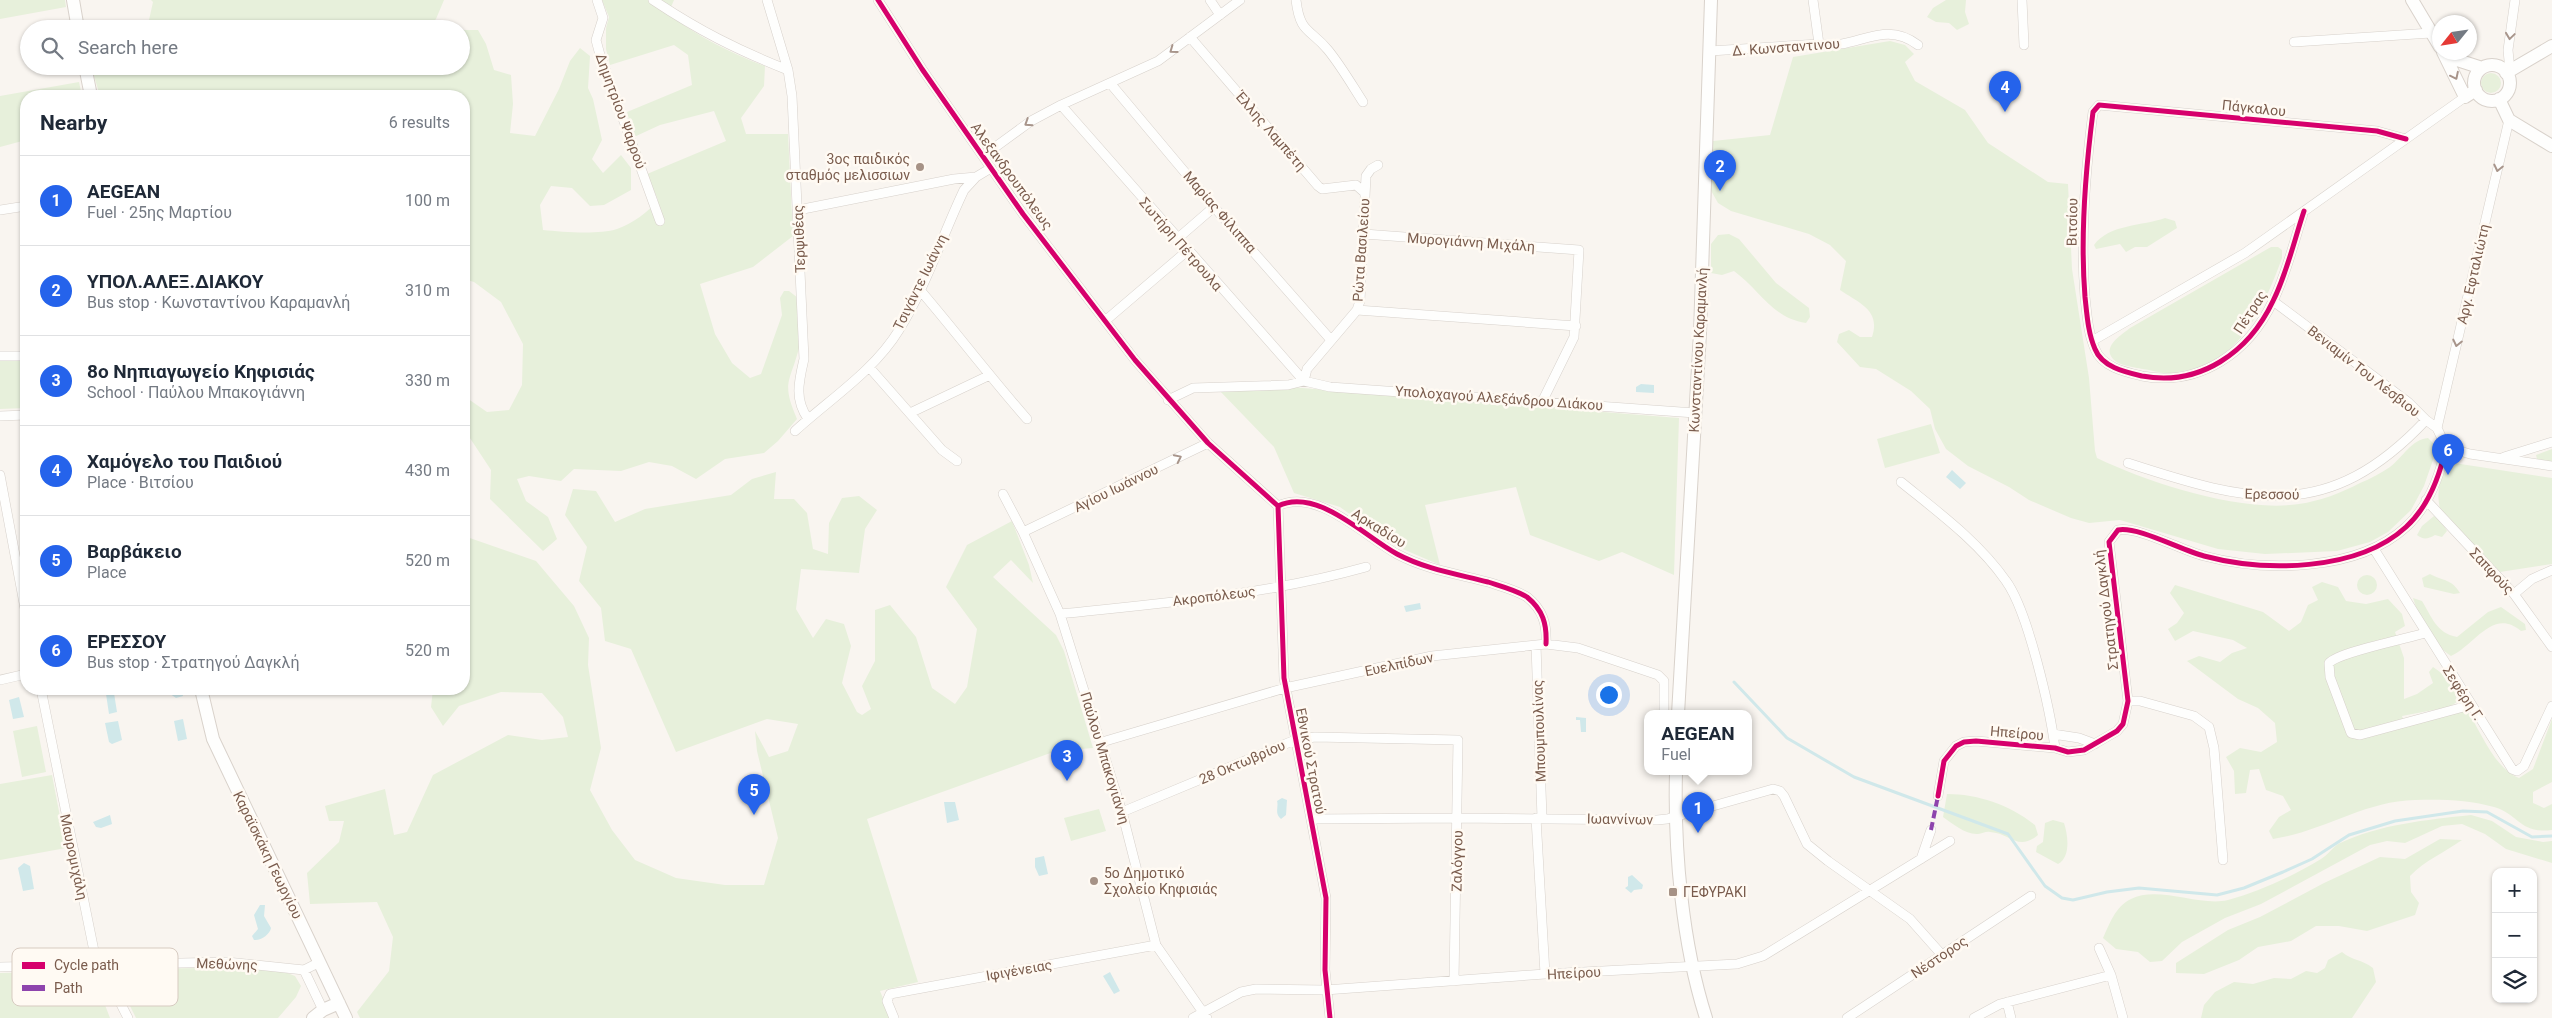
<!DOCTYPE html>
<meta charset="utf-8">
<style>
body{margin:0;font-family:Roboto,sans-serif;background:#f6f6f7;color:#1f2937}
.controls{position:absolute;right:15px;bottom:15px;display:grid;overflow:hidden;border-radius:10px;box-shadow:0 1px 4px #0004}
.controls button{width:45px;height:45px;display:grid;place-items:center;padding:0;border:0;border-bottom:1px solid #e0e1e3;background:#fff;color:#1f2937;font:25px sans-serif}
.compass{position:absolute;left:2432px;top:15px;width:45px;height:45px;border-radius:50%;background:#fff;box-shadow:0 1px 4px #0004;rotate:240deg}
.you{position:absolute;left:1608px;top:694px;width:18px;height:18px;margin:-12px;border:4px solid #fff;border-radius:50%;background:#1a73e8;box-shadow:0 0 0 8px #1a73e833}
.badge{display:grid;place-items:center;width:32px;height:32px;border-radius:50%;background:#2563eb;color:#fff;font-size:16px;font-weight:700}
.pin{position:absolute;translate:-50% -41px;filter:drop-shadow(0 1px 2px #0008)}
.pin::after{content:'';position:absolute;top:26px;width:18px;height:15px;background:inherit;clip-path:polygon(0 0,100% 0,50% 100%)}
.popup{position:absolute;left:1644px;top:710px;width:108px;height:65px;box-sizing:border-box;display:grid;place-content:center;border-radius:10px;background:#fff;filter:drop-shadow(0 1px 4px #0005);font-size:16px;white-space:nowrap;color:#747a83}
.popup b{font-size:19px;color:#1f2937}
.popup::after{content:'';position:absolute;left:50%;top:100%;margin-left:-10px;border:10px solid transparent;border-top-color:#fff}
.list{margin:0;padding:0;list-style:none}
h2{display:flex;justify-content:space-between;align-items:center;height:65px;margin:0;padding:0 20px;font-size:21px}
h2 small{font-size:16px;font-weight:400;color:#747a83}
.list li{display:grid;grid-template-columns:32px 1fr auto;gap:15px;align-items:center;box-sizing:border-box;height:90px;padding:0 20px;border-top:1px solid #e0e1e3}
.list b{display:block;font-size:19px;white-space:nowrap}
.list p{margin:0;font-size:16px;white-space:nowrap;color:#747a83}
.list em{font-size:16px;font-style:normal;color:#747a83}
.icon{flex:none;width:28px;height:28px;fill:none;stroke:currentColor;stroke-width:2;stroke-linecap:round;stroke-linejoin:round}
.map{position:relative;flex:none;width:2552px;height:1018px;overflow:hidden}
.search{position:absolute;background:#fff;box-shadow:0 1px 4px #0004;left:20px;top:20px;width:450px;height:55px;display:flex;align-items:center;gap:12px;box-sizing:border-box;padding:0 18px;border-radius:28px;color:#747a83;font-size:19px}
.panel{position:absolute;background:#fff;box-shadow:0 1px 4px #0004;left:20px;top:90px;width:450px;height:605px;border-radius:20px}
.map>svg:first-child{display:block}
.green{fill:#e7f0db}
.water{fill:#d0e8ea}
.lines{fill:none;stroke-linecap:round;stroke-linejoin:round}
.stream{stroke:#d0e8ea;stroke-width:3}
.street-casing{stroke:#d7d1cb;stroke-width:10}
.secondary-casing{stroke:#d9d2cb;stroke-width:14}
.street{stroke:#fefefd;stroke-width:9}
.secondary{stroke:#fefefd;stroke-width:12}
.quiet{stroke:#8e44ad;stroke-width:4;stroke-dasharray:8 4;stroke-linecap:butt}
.cycleway-casing{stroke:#fffaf3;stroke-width:8}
.cycleway{stroke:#d6006c;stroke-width:5}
.oneway{stroke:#a8958b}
.poi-dot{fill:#a69286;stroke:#fffaf3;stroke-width:2}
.labels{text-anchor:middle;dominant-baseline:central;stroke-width:5;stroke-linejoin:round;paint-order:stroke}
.street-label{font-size:14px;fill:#7a5c4d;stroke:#fffaf3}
.poi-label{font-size:14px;fill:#7a5c4d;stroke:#fffaf3;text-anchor:start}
.key{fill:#fffaf3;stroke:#d7cbc1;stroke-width:1}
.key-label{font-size:14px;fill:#7a5c4d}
</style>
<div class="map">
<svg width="2552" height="1018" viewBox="0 0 2552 1018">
<rect width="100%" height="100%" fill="#f9f5f0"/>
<path class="green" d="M0,0H65L66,7L0,19Z
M151,0H444L436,19L427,29H147L153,2Z
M602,0H674L668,14C699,37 730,53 765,66L764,86L741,118L746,134H788L793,236L753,267L700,284L715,334L732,363L750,378L761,374L782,315L780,298L784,291H789L798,298C798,313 802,333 799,348C790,383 781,382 797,419L778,441L764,453L725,459L696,479L672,466L649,462L621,471L574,469L561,481L529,476L517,479L526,501L548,517L557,539L543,551L490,499L491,470L464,429V396L487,412L509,410L522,385L523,344L501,302L474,282L464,279V96H100L91,66H397L426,74L436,66H461V30H478L486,44L494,70L511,75L513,104L510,133L535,136L559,89L570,61L580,48L590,56L588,88L593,99L602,140L592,159L603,173L621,155L631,168V190L604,205L590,206L572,188L551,186L540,205L543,230C563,232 598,235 617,229C632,224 648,212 658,200L647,174L726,141L714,111L660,125L634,137L627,112L692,85L688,55L674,45L610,65L606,49V28L609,17Z
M1946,0H1966L1965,12L1969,24L1957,30L1949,23L1936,22L1927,17L1933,8Z
M1890,41L1905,45L1914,54L1905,62L1915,81L1965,110L1988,143L2048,182L2068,184L2072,269L2089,378L2095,451L2097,458C2149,483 2241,513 2299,504C2320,501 2341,493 2360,483C2370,479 2381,473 2390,467C2402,458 2412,439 2428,438L2433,443L2434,457L2424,486L2411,510L2388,532L2370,542L2337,551L2265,554L2218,549L2120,520L2089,523L2071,518L2029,500L2009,487L1968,466L1946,449L1935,429L1930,409L1911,391L1876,369L1860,367L1837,342L1839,334L1849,330L1860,337H1872C1881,310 1859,303 1840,290L1846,261L1830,245L1809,234L1731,211L1718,203L1709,187L1705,156L1713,141L1770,135L1793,57Z
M2481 83a10 10 0 1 1 20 0a10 10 0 1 1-20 0Z
M79,82L82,96H26V140L0,147V96Z
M2165,218L2175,221L2177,228L2147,247H2135L2126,252L2120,244L2096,249L2094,245C2109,224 2143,226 2165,218Z
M1729,234L1739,239L1776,283L1809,308L1810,317L1806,323C1772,318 1760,290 1734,271L1722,275L1711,273V244L1718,235Z
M2271,247H2278L2282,250V258C2262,313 2237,368 2170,373C2162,374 2152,370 2143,369C2134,367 2114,366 2110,354C2107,343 2123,334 2130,328Z
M0,361H26V408L0,409Z
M1290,387L1679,418L1674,575L1622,552L1599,561L1530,535L1516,487L1425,505L1440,565L1391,544L1340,507L1294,493L1274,447L1218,389Z
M1931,424L1940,453L1885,468L1877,439Z
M2552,449V462L2537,459L2536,455Z
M2454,463L2552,478V564L2500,572L2440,509C2436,491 2439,475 2454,463Z
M776,472L774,499H794L807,513L813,549L828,554L829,523L842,498L859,496L877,510L865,529L859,573L801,569L796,609L813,638L826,619L844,624L851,646L842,683L857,712L862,715L871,709L862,686L875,661V610L890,605L916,637L932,688L955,704L967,687L977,629L946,587L967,545L1012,521L1029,565L1033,583L1011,560L993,577L1056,635L1064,651L1093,748L1056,751L867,819L918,982L880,991L891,1018H360L357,1012L389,971L393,937L377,902L310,904L307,873L339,842L344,821H329L325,806L385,789L394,835L407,832L433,775L508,735L542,740L568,737L563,717L542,693L501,692L459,706L443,726L431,707L433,689H464V536L536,561L574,606L589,638L588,665L601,748L590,790L612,830L635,860L676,878L725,885H764L778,838L757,751L755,731L769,757L788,751L798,724L767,719L676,752L631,649L605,641L601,608L579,581L587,547L565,515L573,489L596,491L615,522L645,509L731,495L752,479Z
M2434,516L2442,522L2447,531L2442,537L2435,535C2428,539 2423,540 2417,535L2422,526Z
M2430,574C2443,581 2452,579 2460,593L2454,594L2424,587L2422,578Z
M2357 585a10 10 0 1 1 20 0a10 10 0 1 1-20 0Z
M2322,582L2338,587L2346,601L2366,604L2388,599L2402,614L2405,626L2395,632L2404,658V699L2417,694L2433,683L2429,672L2433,667C2447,676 2455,685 2457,702L2449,707L2402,716L2406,727L2467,710C2481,732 2494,768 2519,778L2533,769L2552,719V782L2533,792V803L2544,808L2552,804V830C2519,834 2519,814 2494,807C2470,800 2441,799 2415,800C2364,801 2322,832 2273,839L2269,831L2279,817L2291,810L2283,796L2266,790L2259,769L2250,770L2246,793L2235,794L2234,771L2226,757L2240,748L2261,752L2277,742L2275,723L2258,708L2238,699L2187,661L2199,656L2220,662L2232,653L2247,648L2233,640L2193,631L2175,641L2168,629L2177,623L2184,613L2170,593L2175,585L2263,612L2289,631L2301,622L2308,605L2318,600L2312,587Z
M2413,598L2422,601C2432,617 2436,633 2457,637L2488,612L2501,607L2525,624L2526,630L2521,631C2493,607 2475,645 2451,656C2434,645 2419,618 2413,598Z
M37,726L46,772L22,777L13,731Z
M52,775L66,848L0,860V784Z
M1947,794C1978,794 2010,805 2035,825L2038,835C2018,852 2010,833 1990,832C1986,831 1982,834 1978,834C1966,835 1953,824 1943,817Z
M1099,809L1106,831L1071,841L1064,818Z
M2471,815L2492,821L2516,837L2543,842L2552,841V863L2506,849L2485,834L2462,824L2442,826L2405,843L2387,841L2370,845L2261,904L2225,918L2182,942L2162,961L2150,962L2138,952L2116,949L2103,938C2110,923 2115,907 2131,899C2158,885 2200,907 2228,900C2260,891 2293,876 2321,859C2328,855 2332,848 2338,844C2380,824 2426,820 2471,815Z
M2053,820L2064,823C2068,835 2071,857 2058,864L2036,852L2037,846L2043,842L2045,823Z
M2440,839L2462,840C2444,853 2425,860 2410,876L2411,892L2419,903L2415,915L2367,931L2339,926H2316L2291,941L2258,947L2239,960L2204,974L2176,973V963L2228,930L2260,917L2324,883L2380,857L2405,859Z
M2342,952C2353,961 2361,959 2373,968L2376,982L2352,1018H2201L2204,1005L2215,992L2234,982L2253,984L2274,978L2291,979L2306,971L2317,973L2325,968L2328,960Z
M272,967L295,976L301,986L296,997L278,1018H136L118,982L120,973L127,969Z
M92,971L110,1018H0V973Z"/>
<path class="water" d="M1641,384L1654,385V393L1636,392V387Z
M1952,470L1966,483L1960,489L1946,477Z
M1420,603L1421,609L1406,612L1404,606Z
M163,689H182L183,696L176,698Z
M114,693L117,712L109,714L106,694Z
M19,697L24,717L13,719L9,700Z
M1576,717L1586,718V732H1581L1580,720H1576Z
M183,719L187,739L178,741L174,721Z
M118,721L122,740L112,744L109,742L105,723Z
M1282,798L1287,800L1286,815L1281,819C1274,814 1279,806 1277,801Z
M944,802H955L959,820L947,823Z
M110,815L112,824L101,828L96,827L93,822Z
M1044,856L1048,874L1039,876L1035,867V858Z
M24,863L30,866L34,889L23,891L18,868Z
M1632,875L1643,885L1642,889L1634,890L1631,893L1625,888L1628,886V877Z
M260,905H265L264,916L271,928C270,934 261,941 254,940L252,936L258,929L254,915Z
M1110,972L1120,991L1114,994L1103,976Z"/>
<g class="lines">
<path class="stream" d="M1734,682L1787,738L1854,777L2008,834L2045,886L2062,898L2073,900L2107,892L2139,888L2217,895L2244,888L2283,872L2312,859L2349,835L2395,821L2463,811L2487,812L2532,837L2552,836"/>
<g class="street-casing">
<path id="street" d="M597,0L603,18L596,40L600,55L660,221
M653,0C698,30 737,50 788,70
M767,0L788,70L792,96L804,359C799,381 794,399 808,419
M878,0L922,69L1023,214L1135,360L1208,443L1278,506
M1210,0L1220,15
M1296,0C1300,34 1310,28 1328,50C1341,66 1352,85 1363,102
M1813,0L1819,44
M2022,0L2024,45
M1190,37L1318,186L1322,189L1356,185L1365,193
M2294,42L2431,33
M1710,51L1819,44C1856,51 1883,18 1918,45
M2510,71L2508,50L2515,0
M1110,83L1214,207L1331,340
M1061,105L1304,381L1330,387L1695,413
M983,156L1031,121L1061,105L1158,61L1240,0
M0,210L26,206
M798,210L954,179L976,177
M2304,211C2294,241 2287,273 2273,301C2249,352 2200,387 2142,376C2125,372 2102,367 2095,349C2088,333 2087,315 2085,297C2080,235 2085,174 2093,112L2099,105L2377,131L2406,139
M1364,234L1579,250L1574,337L1543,400
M1177,239L1214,207
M920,290C956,332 990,377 1027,419
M2273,301L2408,402L2426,420L2437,428L2446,447
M1357,310L1576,326
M1105,321L1187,251
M2092,341L2245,253L2465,97
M0,356H26
M869,367L942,450L957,461
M1304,381L1307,369L1357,310L1360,301L1366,176L1371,169L1378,165
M1168,400L1193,388L1288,385L1304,381
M910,413L990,375
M0,416L26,415
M2437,428L2509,120
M795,431C830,399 874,371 899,330C926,287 942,236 964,190L976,177L991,168
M2446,447L2470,454L2552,466
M2504,457L2552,442
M2128,463C2251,503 2328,524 2426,420
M0,475L26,614
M1901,482C1938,512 1979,542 2006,581C2028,611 2050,709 2055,748
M1003,494L1023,532L1060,614L1122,812L1156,945L1207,1018
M2426,500L2514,594L2552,647
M1278,506L1284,678L1326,898L1325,970L1330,1018
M1278,506C1317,487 1364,536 1397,554C1425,569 1457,574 1488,582C1500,586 1516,590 1527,597C1543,610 1547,624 1546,644
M1023,532L1208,443
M2374,549L2512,769L2517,771L2524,766L2552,706
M2514,594L2532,579L2552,570
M1060,614C1163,603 1266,595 1366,567
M2425,633C2406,639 2339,652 2329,663L2330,677L2351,733L2360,735L2471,705
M1536,645L1542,818
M0,680L26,674
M41,689L94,951L128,1018
M2128,701H2140L2194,716L2209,727L2214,748L2223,860
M2053,734L2079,738L2095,744
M1102,742L1285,688L1432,656L1546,644L1578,648L1658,675L1664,681V714
M1938,796L1944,761L1956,746L1964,742L1976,741L2055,748L2068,752L2084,750L2117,731L2123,724L2128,701L2109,542L2118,530C2137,526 2181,550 2204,556C2264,572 2357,572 2406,527C2428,507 2440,475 2446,447
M1122,812L1295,740L1315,737L1458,740L1454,981
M1536,818L1545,974
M1311,819L1458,818L1657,820L1667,819L1773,789L1780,791L1784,796L1807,844L1828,861L1910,919L1942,955
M1921,859L1931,830
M2099,948L2111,975L2123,1018
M0,967L227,962L304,970L320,962
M304,970L323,1010
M2007,1002L2011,1018
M894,1018L887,1001L890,994L1156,945
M1193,1018L1241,992L1256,989L1325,990L1545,974L1737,964L1763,956L1950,841
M1847,1018L2031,896
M1974,1018L2000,1004L2111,975"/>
</g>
<g class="secondary-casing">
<path id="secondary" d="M73,0L78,29
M2412,0L2440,47
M2443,52L2465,97L2476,90
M2445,56L2482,68
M2474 83a18 18 0 1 1 36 0a18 18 0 1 1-36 0Z
M85,66L91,96
M2506,73L2552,46
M2499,99L2509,120L2552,146
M201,689L213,739L346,1018
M1678,714L1700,333L1711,0
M1676,772C1674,850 1682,943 1706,1018
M313,1018L323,1010L339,1003"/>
</g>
<use href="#street" class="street"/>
<use href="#secondary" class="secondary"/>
<path class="quiet" d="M1931,830L1938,796"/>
<g class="cycleway-casing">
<path id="cycleway" d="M878,0L922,69L1023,214L1135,360L1208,443L1278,506
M2304,211C2294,241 2287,273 2273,301C2249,352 2200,387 2142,376C2125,372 2102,367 2095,349C2088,333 2087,315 2085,297C2080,235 2085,174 2093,112L2099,105L2377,131L2406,139
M1278,506L1284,678L1326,898L1325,970L1330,1018
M1278,506C1317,487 1364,536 1397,554C1425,569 1457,574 1488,582C1500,586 1516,590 1527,597C1543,610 1547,624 1546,644
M1938,796L1944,761L1956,746L1964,742L1976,741L2055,748L2068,752L2084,750L2117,731L2123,724L2128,701L2109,542L2118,530C2137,526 2181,550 2204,556C2264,572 2357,572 2406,527C2428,507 2440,475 2446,447"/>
</g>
<use href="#cycleway" class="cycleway"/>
</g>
<defs><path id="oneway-chevron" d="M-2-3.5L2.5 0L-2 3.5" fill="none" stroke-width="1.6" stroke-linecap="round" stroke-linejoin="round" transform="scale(1.25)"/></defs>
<g class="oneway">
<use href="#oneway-chevron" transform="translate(2510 36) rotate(98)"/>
<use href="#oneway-chevron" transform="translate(1173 50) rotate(144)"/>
<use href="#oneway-chevron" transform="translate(2455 76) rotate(64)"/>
<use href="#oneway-chevron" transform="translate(1028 123) rotate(147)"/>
<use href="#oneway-chevron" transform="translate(2498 168) rotate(103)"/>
<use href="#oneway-chevron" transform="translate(2457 343) rotate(103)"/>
<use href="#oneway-chevron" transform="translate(1178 458) rotate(-26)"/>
</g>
<g class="poi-dot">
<circle cx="920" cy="167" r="5"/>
<circle cx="1094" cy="881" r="5"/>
<rect x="1668" y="887" width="10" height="10" rx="2.5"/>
</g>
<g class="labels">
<g class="street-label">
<text transform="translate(1786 47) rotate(-4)">Δ. Κωνσταντινου</text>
<text transform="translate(2254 108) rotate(6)">Πάγκαλου</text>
<text transform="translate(621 111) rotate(70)">Δημητρίου Ψαρρού</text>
<text transform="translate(1271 131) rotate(49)">Έλλης Λαμπέτη</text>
<text transform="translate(1012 176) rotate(54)">Αλεξανδρουπόλεως</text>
<text transform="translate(1220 212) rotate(49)">Μαρίας Φίλιππα</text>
<text transform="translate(2072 222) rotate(-89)">Βιτσίου</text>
<text transform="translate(799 239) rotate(-92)">Τερψιθέας</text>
<text transform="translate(1471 242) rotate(4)">Μυρογιάννη Μιχάλη</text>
<text transform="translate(1181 244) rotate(49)">Σωτήρη Πέτρουλα</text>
<text transform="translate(1361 250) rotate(-86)">Ρώτα Βασιλείου</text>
<text transform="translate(2473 274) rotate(-77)">Αργ. Εφταλιώτη</text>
<text transform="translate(920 282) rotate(-64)">Τσιγάντε Ιωάννη</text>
<text transform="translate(2250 312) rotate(-57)">Πέτρας</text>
<text transform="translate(1698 350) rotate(-87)">Κωνσταντίνου Καραμανλή</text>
<text transform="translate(2364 371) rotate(38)">Βενιαμίν Του Λέσβιου</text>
<text transform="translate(1499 398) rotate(4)">Υπολοχαγού Αλεξάνδρου Διάκου</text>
<text transform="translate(1116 488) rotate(-26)">Αγίου Ιωάννου</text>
<text transform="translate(2272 494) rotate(1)">Ερεσσού</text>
<text transform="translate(1379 528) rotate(32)">Αρκαδίου</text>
<text transform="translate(2492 571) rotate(47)">Σαπφούς</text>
<text transform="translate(1214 596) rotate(-7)">Ακροπόλεως</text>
<text transform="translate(2106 610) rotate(-97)">Στρατηγού Δαγκλή</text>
<text transform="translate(1399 664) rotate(-12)">Ευελπίδων</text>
<text transform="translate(2463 693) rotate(57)">Σεφέρη Γ.</text>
<text transform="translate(1539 731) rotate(-92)">Μπουμπουλίνας</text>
<text transform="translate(2017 733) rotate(5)">Ηπείρου</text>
<text transform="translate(1105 758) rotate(73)">Παύλου Μπακογιάννη</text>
<text transform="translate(1311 761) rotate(79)">Εθνικού Στρατού</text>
<text transform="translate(1242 762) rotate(-23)">28 Οκτωβρίου</text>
<text transform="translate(1620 819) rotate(1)">Ιωαννίνων</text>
<text transform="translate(268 855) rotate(64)">Καραϊσκάκη Γεωργίου</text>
<text transform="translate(74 857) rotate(78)">Μαυρομιχάλη</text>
<text transform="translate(1457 861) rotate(-89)">Ζαλόγγου</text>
<text transform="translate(1939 957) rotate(-34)">Νέστορος</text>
<text transform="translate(227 964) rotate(2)">Μεθώνης</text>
<text transform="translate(1019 970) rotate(-10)">Ιφιγένειας</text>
<text transform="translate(1574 973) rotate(-3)">Ηπείρου</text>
</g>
<g class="poi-label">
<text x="910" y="159" text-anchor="end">3ος παιδικός<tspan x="910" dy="16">σταθμός μελισσιων</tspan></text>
<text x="1104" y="873">5ο Δημοτικό<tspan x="1104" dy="16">Σχολείο Κηφισιάς</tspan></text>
<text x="1683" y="892">ΓΕΦΥΡΑΚΙ</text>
</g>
</g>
<rect x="12" y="948" width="166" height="58" rx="8" class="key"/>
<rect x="22" y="962" width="23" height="7" fill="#d6006c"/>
<rect x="22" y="985" width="23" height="6" fill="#8e44ad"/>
<g class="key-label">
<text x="54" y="970">Cycle path</text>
<text x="54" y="993">Path</text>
</g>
</svg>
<div class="controls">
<button>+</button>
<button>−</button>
<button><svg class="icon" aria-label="layers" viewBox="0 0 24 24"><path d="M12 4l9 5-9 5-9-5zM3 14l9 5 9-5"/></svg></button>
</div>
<svg class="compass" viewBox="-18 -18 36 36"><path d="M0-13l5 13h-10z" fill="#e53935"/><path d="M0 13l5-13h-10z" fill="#747a83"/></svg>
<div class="you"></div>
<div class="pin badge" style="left:1698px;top:833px">1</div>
<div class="popup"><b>AEGEAN</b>Fuel</div>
<div class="pin badge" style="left:1720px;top:191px">2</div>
<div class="pin badge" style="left:1067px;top:781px">3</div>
<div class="pin badge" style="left:2005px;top:112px">4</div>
<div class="pin badge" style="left:754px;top:815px">5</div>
<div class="pin badge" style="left:2448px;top:475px">6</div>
<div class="search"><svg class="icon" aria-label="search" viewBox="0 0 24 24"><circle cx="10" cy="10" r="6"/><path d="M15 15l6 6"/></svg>Search here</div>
<section class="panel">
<h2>Nearby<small>6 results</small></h2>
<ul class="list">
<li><span class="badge">1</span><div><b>AEGEAN</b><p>Fuel · 25ης Μαρτίου</p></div><em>100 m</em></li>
<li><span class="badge">2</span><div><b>ΥΠΟΛ.ΑΛΕΞ.ΔΙΑΚΟΥ</b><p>Bus stop · Κωνσταντίνου Καραμανλή</p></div><em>310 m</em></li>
<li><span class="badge">3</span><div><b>8ο Νηπιαγωγείο Κηφισιάς</b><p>School · Παύλου Μπακογιάννη</p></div><em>330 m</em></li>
<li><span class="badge">4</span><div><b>Χαμόγελο του Παιδιού</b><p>Place · Βιτσίου</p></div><em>430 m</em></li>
<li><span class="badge">5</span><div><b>Βαρβάκειο</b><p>Place</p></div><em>520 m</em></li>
<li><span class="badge">6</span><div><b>ΕΡΕΣΣΟΥ</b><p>Bus stop · Στρατηγού Δαγκλή</p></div><em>520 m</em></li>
</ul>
</section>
</div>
